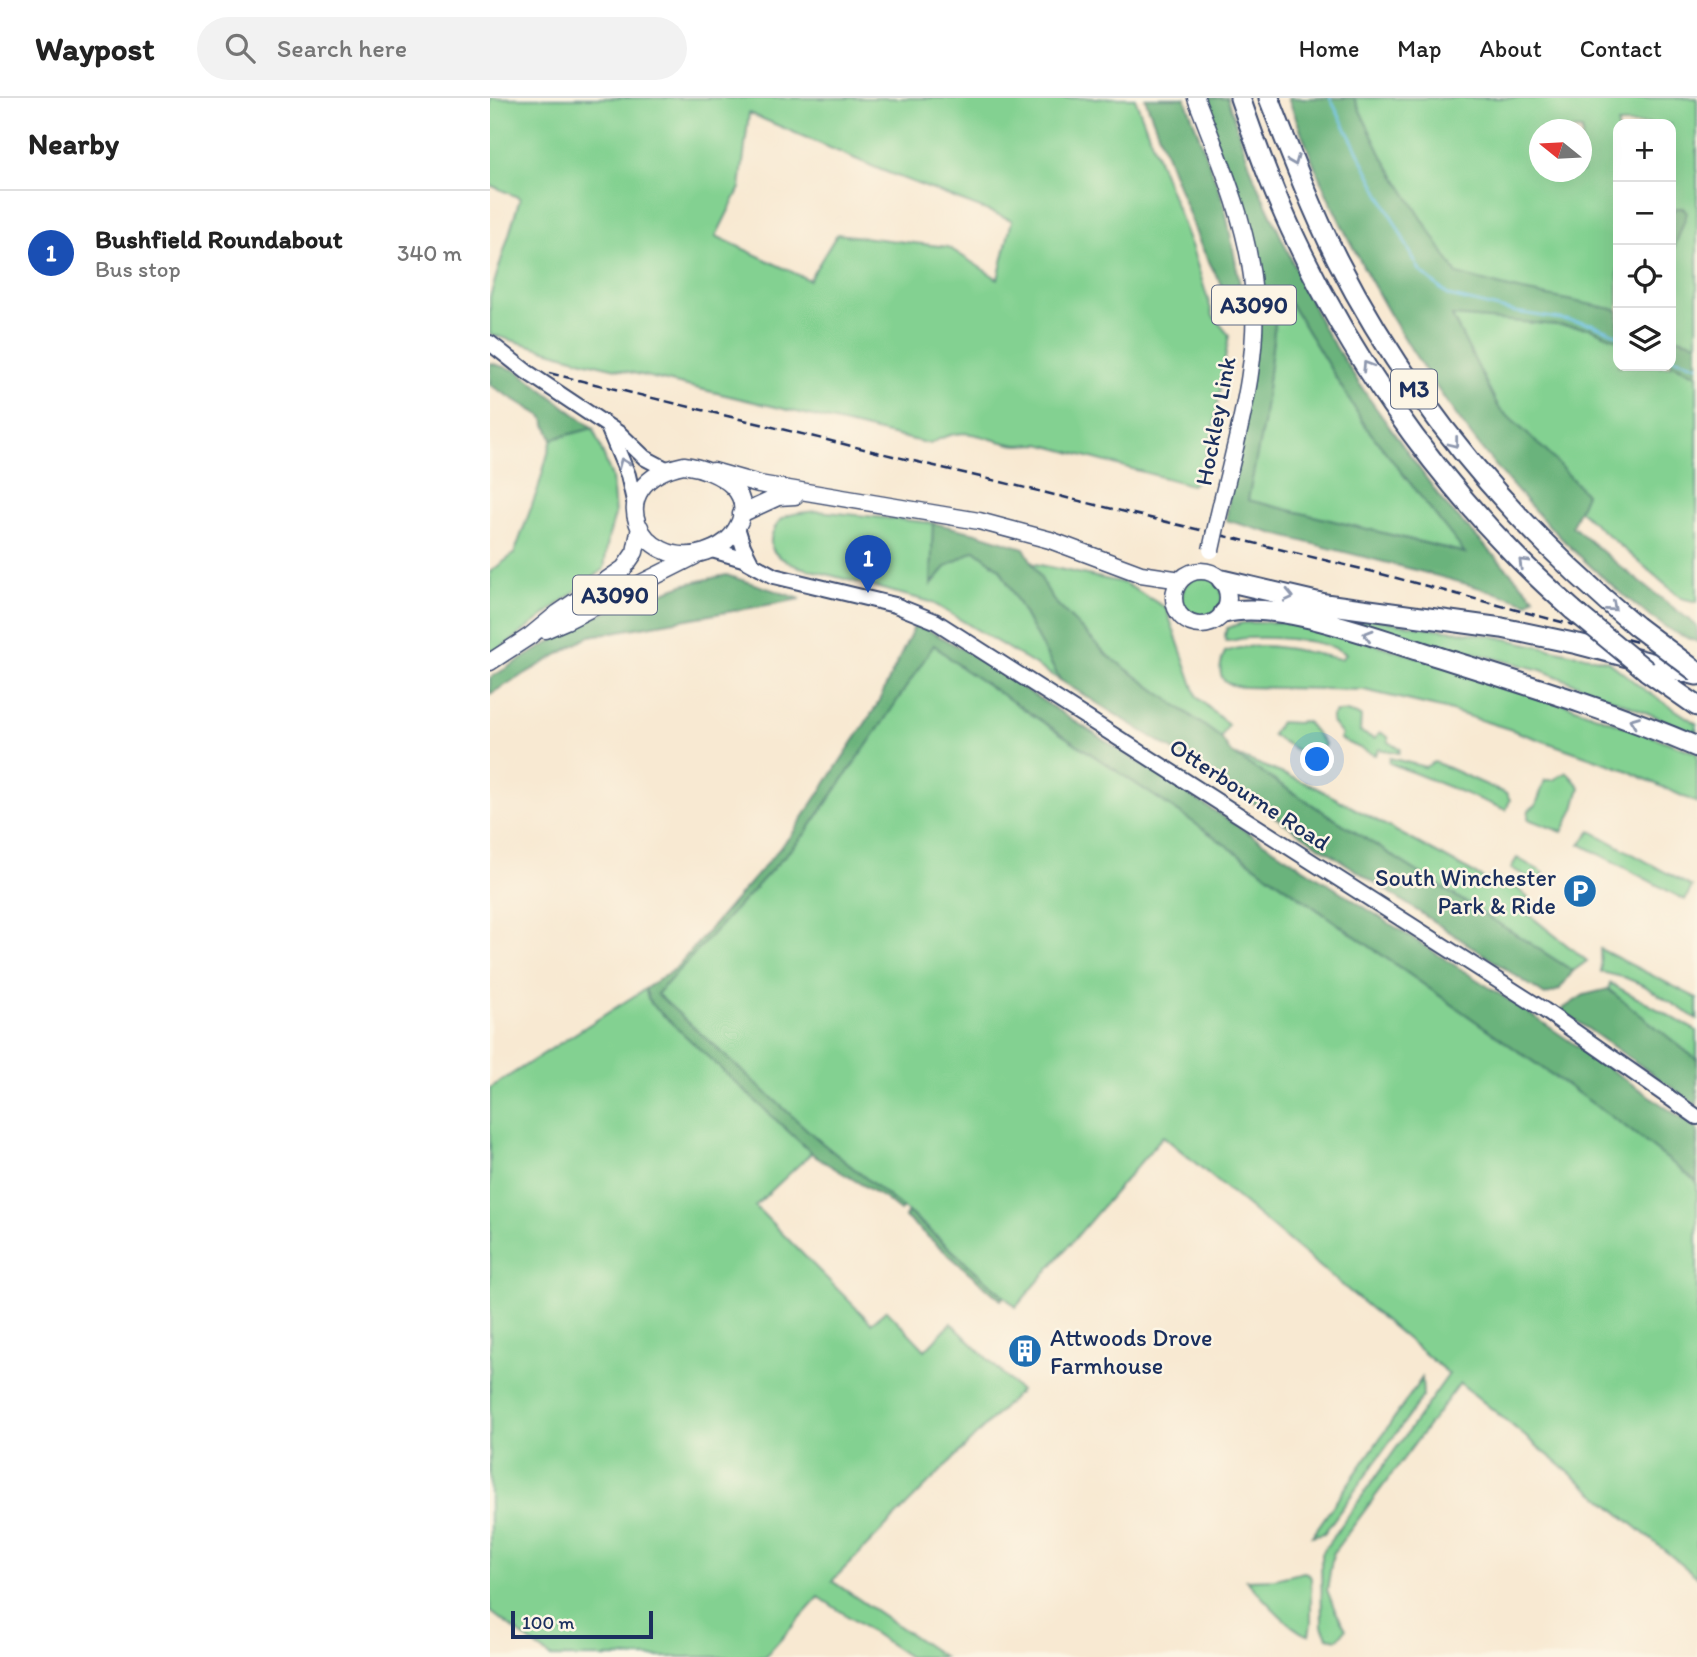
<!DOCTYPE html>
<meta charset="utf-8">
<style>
body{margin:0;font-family:Itim,sans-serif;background:#f2f2f2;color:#222}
.controls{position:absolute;right:21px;top:21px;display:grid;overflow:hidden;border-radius:14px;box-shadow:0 7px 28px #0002}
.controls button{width:63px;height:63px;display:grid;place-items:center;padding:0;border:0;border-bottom:2px solid #e0e0e0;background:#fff;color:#222;font:35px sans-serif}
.compass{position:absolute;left:1039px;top:21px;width:63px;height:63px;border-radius:50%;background:#fff;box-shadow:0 7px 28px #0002;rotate:288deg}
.scale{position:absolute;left:21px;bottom:18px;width:142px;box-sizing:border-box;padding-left:7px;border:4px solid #1b2f5e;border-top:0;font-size:19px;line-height:24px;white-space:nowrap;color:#1b2f5e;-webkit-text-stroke:5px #fcf5e5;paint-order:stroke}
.you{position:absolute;left:828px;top:662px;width:24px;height:24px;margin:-18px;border:5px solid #fff;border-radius:50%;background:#1a73e8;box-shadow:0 0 0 10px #1a73e833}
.badge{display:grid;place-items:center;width:46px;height:46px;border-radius:50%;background:#111827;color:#fff;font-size:23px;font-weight:700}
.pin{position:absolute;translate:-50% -58px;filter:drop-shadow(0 2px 4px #0008)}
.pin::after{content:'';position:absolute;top:37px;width:24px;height:21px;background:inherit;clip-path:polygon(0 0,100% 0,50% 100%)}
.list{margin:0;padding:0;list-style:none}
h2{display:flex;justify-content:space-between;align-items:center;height:91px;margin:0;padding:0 28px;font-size:30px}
h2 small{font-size:23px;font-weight:400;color:#767676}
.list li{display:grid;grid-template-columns:46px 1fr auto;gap:21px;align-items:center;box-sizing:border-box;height:126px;padding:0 28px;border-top:2px solid #e0e0e0}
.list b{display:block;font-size:26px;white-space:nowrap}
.list p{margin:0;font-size:23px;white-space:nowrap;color:#767676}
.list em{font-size:23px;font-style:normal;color:#767676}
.icon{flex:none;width:38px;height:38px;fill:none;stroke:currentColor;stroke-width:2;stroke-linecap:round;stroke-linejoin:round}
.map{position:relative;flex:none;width:1207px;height:1559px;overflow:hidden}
header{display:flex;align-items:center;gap:42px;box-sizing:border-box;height:98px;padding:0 35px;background:#fff;border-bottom:2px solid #e0e0e0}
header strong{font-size:33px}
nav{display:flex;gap:38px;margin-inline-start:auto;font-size:24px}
.search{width:490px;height:63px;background:#f2f2f2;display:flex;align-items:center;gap:18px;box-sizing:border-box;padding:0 24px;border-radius:38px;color:#767676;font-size:26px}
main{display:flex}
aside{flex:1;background:#fff}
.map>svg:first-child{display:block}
.green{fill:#83d191;stroke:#4f8078;stroke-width:2;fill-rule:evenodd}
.forest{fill:#6ab37b;stroke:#42716c;stroke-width:2;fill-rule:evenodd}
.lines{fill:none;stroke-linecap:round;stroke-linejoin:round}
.stream{stroke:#6dc3ea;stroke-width:2.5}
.secondary-casing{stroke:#3c4b6f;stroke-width:18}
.primary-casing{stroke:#3c4b6f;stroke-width:19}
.highway-casing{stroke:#3c4b6f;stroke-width:23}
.secondary{stroke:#fff;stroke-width:14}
.primary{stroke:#fff;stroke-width:16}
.highway{stroke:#fff;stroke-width:19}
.rail{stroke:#1b2f5e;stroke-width:2.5;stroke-dasharray:10 5;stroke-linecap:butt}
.primary-bridge-casing{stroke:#3c4b6f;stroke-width:19;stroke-linecap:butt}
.highway-bridge-casing{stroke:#3c4b6f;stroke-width:23;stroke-linecap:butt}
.primary-bridge{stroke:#fff;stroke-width:16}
.highway-bridge{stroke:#fff;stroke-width:19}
.oneway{stroke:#8d97ae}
.labels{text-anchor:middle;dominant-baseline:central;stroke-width:5;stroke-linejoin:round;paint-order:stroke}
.shield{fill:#fcf5e5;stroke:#5e6a86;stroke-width:2}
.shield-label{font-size:23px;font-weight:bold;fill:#1b2f5e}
.street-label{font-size:24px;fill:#1b2f5e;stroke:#fcf5e5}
.poi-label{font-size:24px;fill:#1b2f5e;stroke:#fcf5e5;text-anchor:end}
</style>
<header>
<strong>Waypost</strong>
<div class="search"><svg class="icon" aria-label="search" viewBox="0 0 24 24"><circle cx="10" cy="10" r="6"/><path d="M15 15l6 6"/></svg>Search here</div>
<nav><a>Home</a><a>Map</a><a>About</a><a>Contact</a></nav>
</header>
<main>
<aside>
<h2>Nearby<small></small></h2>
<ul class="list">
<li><span class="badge" style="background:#1a4fb4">1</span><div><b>Bushfield Roundabout</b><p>Bus stop</p></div><em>340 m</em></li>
</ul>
</aside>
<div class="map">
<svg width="1207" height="1559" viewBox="0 0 1207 1559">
<rect width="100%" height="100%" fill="#fcf5e5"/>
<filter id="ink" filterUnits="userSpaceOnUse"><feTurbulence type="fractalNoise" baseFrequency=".0143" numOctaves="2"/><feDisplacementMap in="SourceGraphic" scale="14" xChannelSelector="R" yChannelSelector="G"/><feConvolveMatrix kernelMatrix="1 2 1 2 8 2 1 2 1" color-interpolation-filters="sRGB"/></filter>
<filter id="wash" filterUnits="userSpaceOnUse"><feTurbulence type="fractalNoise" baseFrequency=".00686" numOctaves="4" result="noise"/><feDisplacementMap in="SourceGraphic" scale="28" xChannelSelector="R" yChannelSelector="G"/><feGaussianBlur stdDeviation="1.57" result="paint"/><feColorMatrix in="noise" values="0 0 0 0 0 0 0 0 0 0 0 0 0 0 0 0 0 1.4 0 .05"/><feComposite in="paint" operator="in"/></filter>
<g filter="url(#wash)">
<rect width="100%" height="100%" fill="#f8e9d2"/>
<path class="green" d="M0,0H645L702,150L723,218L739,237L724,329L711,380L701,387L550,346C543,346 535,347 527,347C492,342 476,324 440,346L97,264L0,236V199L30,100L0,87ZM259,15L391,72L522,122L508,181L458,149L347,136L319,182L226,138L250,90Z
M818,0H1207V504L1191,500L1010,344ZM1128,26H1181V268H1128ZM1050,32H1092V74H1050Z
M801,206L876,329L976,455L757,402L773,326L786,216Z
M103,330L122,379L125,417L118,441L114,471L21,543L0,556V474L24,456L48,391L62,341Z
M328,413L443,425L441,486L457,468L485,452L510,471L570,582L441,504L306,468C299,464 287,460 283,452C277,441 285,425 295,419C304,414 319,414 328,413Z
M541,465L634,485L676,510L707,599L738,627L731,640L617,557L563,502Z
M692 499a20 20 0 1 1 40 0a20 20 0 1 1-40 0Z
M859,516L912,526L1002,538L1118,563L1152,590L1207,626L1205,637L1167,619L1051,572L860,524Z
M789,524L857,538L1026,588L1207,655V705L1136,672L1019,631L955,611L874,592L755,589C731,588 725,577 735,554C773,540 813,554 851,561L856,556C835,541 784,539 758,540C750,540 744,543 736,543L735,537L737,530L752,525Z
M443,546L472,570L696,719L1136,1029L1207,1084V1479L970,1285L843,1455L837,1492L845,1512L856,1531L848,1541L837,1539L832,1528L831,1456L959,1276L673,1038L526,1209L433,1126L332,1045L265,1108L381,1225L397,1212L435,1252L461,1225L530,1293L342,1483L454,1559H419L329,1499L275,1559H60L0,1513V990L155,891L158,900L314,737L393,624Z
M846,614H856L871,618L870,634L885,641L890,634L898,639L899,644L910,651L909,655L889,651L885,657L850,641L852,637L842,624V618Z
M812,623L817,624L835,646L826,664L782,637L790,624L807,625Z
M741,655L823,688L998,783L1001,779L1024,787L1039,801L1034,809L1038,816L1097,863L1083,873Z
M900,660L935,669L944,664L954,668L1017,696L1020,702L1016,712L899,665Z
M1077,674L1090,689L1084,711L1072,734L1038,721L1039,712L1046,707L1055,682H1063Z
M1101,733L1202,789L1195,802L1090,746Z
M1027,760L1054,775L1048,785L1021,770Z
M1110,851L1207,900V921L1153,887L1136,880L1111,874Z
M1120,885L1207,933V962L1118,892Z
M932,1280L933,1298L834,1435L822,1438Z
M814,1474L819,1476L821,1480V1525L819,1537C803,1536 769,1495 756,1482L785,1481Z"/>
<path class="forest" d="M655,0H695L734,105L753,202L738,200L711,148Z
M712,0H737L765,82L832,228L878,299L954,405L1044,499L1038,505C939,472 836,452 736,422L769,193ZM801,206L876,329L975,455L758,402L773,326L786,216Z
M798,0H864L891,56L967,176L1023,191L1128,212V242L1100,230L962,218L1009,310L1057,354L1096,396L1082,428L1132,470L1207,528V544C1196,539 1183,535 1174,528C1139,504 1107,475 1077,446C976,346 901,231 840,103C824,70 812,34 798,0Z
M1186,110H1193L1197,115L1181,159V115Z
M1181,238L1207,245V277L1181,265Z
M0,265L28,273L103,330L62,341L53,319L0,287Z
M443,425L486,435L534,450L563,502L617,557L731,640L741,655L1083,873L1069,892L1055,897L691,657L570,582L510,471L485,452L457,468L441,487Z
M236,477L311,501L100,538L0,596V580L103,519L196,486Z
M426,525L474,552L1039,915L1207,1031V1084L1136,1029L696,719L472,570L444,547L393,624L314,737L167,896L332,1045L413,1110L410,1113L394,1100L326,1059L161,906L155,891L186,870L303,735L386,609Z
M1118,891L1207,962V1007L1071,912L1094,897Z
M418,1114L514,1198L511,1202L415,1119Z"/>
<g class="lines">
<path class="stream" d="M840,0L930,173L959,198L1025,214L1102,226L1128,237
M1181,259L1207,267"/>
</g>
</g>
<g filter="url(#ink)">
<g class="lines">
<g class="secondary-casing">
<path id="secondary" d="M0,245L37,274L130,336L155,360L176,371
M118,329L138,377L144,403
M247,429L253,448L262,466
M222,452L253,461L284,478L405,507L445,523L1054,912L1207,1019"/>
</g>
<g class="primary-casing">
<path id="primary" d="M706,0C728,58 754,116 762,178C773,259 746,342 728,420
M194,367C229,372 273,396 242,437C235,446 226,450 215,454C151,475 106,385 194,367Z
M223,373L269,386L489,423L560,442L651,476L691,482
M251,416L288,399L305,398
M684 500a27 27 0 1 1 54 0a27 27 0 1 1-54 0Z
M55,532L76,523L205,458
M0,564L40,538L68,515L134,470L145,454L150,429"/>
</g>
<g class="highway-casing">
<path id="highway" d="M750,0C767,49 784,97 807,144C860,256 935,364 1021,453C1041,474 1062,493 1083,512
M779,0C800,54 821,109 847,161C920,304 1023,426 1146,528
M732,482L835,506L1012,530L1088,546L1207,577
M734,515C784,501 880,538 930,553C1024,583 1117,610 1207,649
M1157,573L1207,608"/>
</g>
<use href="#secondary" class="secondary"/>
<use href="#primary" class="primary"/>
<use href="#highway" class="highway"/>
<path class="rail" d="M59,275L880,473L1207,560"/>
<g class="primary-bridge-casing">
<path id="primary-bridge" d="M721,452L728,420"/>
</g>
<g class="highway-bridge-casing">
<path id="highway-bridge" d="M1083,512L1157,573
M1146,528L1207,574"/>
</g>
<use href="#primary-bridge" class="primary-bridge"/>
<use href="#highway-bridge" class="highway-bridge"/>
</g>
<defs><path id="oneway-chevron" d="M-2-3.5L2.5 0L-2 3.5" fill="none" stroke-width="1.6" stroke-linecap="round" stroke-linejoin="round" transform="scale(1.75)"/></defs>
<g class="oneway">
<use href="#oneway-chevron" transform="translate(804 63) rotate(68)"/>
<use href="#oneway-chevron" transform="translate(877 268) rotate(-122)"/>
<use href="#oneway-chevron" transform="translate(964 345) rotate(52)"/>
<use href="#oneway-chevron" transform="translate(133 365) rotate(-112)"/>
<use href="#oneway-chevron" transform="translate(1033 465) rotate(-136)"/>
<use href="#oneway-chevron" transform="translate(799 498) rotate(13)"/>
<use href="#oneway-chevron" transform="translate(1122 509) rotate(40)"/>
<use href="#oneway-chevron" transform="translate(878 537) rotate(-163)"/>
<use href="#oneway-chevron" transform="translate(1144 623) rotate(-159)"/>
</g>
</g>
<defs>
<g id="parking-disc" transform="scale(1.75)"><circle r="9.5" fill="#1f6fb2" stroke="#fcf5e5"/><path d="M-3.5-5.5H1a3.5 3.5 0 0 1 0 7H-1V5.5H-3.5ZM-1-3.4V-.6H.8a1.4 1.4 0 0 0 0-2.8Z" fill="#fff"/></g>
<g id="building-disc" transform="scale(1.75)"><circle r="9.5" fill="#1f6fb2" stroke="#fcf5e5"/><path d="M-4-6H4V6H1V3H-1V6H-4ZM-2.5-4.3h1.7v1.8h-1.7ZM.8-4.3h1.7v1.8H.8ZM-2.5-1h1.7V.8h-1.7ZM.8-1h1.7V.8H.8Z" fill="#fff"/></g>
</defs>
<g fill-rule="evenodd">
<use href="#parking-disc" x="1090" y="793"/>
<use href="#building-disc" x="535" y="1253"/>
</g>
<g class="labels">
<g class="shield">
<rect x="722" y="187.5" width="84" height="39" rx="5"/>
<rect x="901" y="271.5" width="46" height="39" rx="5"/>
<rect x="83" y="477.5" width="84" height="39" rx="5"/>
</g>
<g class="shield-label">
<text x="764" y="207">A3090</text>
<text x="924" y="291">M3</text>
<text x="125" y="497">A3090</text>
</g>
<g class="street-label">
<text transform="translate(725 323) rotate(-79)">Hockley Link</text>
<text transform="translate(760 696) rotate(33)">Otterbourne Road</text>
</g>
<g class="poi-label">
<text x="1066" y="779">South Winchester<tspan x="1066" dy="28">Park &amp; Ride</tspan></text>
<text x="560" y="1239" text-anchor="start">Attwoods Drove<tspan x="560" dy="28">Farmhouse</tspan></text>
</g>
</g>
</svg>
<div class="controls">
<button>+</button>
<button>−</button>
<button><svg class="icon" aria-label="locate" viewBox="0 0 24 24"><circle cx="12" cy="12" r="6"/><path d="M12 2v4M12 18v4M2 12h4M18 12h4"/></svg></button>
<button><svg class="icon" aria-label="layers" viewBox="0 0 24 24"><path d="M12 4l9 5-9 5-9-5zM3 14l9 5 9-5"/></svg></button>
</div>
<svg class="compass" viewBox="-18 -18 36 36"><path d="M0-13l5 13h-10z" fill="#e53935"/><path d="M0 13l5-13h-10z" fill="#767676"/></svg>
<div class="scale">100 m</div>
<div class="you"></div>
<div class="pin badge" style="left:378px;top:495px;background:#1a4fb4">1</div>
</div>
</main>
